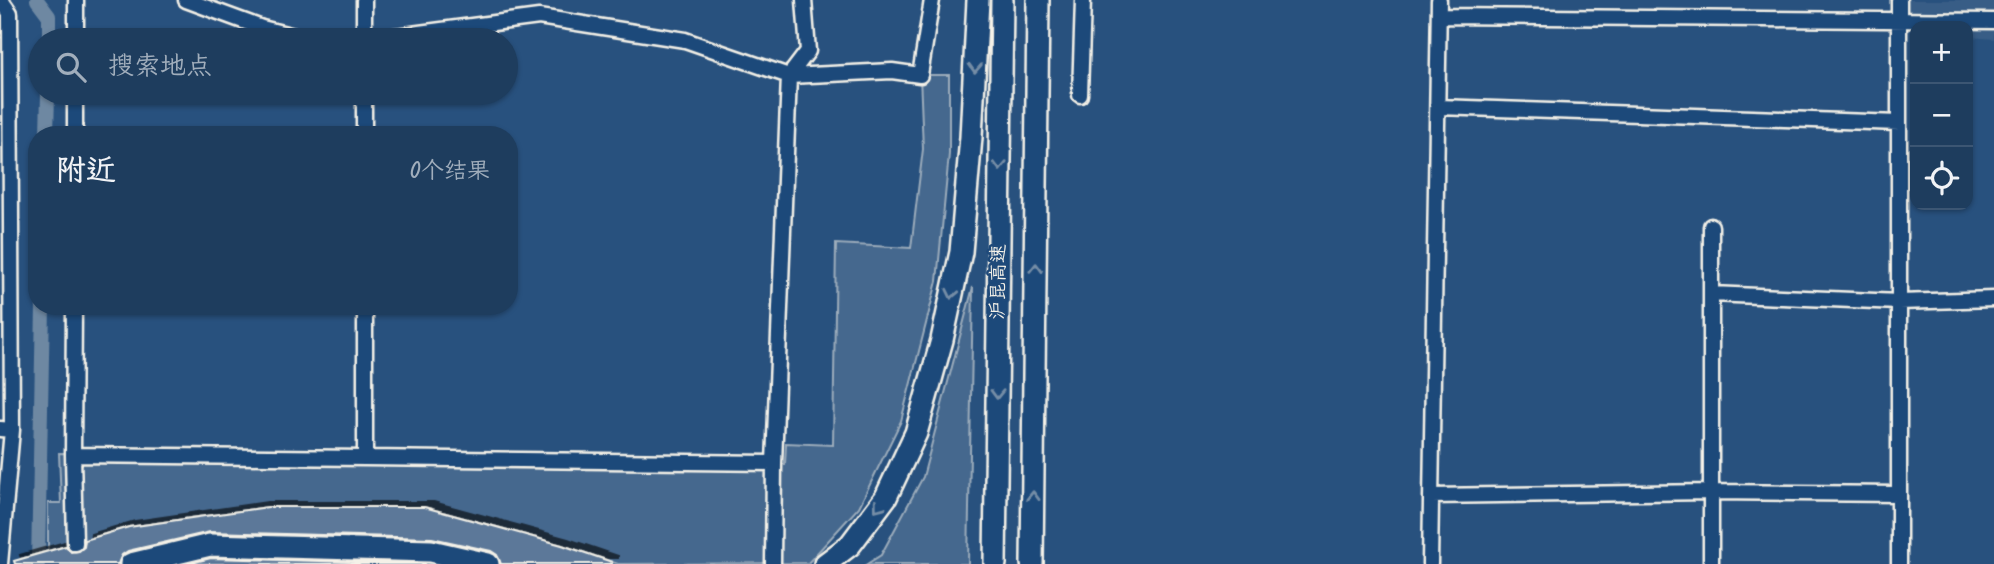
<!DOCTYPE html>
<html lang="zh">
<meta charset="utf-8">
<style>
body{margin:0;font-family:Kalam,"LXGW WenKai TC",sans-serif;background:#264464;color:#f1f3f6}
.controls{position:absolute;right:21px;top:21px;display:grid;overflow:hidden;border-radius:14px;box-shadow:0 2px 5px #0004}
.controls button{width:63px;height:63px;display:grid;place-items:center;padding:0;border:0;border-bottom:2px solid #3c5673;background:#1e3d5e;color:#f1f3f6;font:35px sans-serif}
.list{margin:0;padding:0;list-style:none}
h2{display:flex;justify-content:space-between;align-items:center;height:91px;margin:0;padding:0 28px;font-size:30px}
h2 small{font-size:23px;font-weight:400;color:#a1aebc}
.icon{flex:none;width:38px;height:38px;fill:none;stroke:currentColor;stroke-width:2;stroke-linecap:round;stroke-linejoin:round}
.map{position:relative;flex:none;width:1994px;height:564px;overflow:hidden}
.search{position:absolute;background:#1e3d5e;box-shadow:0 2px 5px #0004;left:28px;top:28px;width:490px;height:77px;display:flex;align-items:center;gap:18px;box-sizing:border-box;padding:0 24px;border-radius:38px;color:#a1aebc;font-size:26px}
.panel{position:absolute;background:#1e3d5e;box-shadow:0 2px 5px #0004;left:28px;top:126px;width:490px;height:189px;border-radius:28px}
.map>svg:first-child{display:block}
.built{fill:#375d86}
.green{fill:#45688e;stroke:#9cacbb;stroke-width:2}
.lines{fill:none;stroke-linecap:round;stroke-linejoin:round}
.canal{stroke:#6e88a2;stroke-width:14}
.building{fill:#5b7899;stroke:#f4f1e8;stroke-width:2;filter:url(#shadow)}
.minor-casing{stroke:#f4f1e8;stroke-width:19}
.highway-casing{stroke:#f4f1e8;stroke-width:26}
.minor{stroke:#1f4a7a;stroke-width:14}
.highway{stroke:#1f4a7a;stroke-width:21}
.oneway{stroke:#748da6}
.labels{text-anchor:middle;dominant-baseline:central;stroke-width:5;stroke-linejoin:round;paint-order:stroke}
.street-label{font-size:19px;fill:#f4f1e8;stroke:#1f4a7a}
</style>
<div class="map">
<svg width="1994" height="564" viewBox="0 0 1994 564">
<defs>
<filter id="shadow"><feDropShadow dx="6" dy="-6" stdDeviation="0" flood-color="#0009"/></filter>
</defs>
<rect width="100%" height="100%" fill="#28517e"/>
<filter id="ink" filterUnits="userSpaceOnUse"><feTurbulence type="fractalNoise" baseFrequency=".0143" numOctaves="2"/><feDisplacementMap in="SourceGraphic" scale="14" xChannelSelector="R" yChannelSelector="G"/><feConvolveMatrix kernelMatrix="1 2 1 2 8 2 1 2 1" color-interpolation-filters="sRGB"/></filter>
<g filter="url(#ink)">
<path class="built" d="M1899,0H1994V39L1968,37V26L1899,20Z"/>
<path class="green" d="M920,75H949V154L937,281L901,421L859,507L808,563L618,564L562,545L424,507H268L129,527L48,551V503H61L59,453L785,464L786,443L833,445L836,244L911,248L923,149Z
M973,287L968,564H867L881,555L923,477Z"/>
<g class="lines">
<path class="canal" d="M37,0L49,16V40
M47,135L48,93
M38,564L43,306"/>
</g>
<path class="building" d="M268,507H424L562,545L612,562V564H501L497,555L491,551L432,538L210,532L128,551L122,555L118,564H15L14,561L66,546L71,552L79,551L84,547L85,540L129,527Z
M211,558L426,564H187Z"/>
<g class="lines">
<g class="minor-casing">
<path id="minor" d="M1,0L10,13L12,430
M186,0L262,28L310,40
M364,0V40
M1899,0V564
M1439,16L1994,21
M76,40V0
M366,40L539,17L685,40L789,76L892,71L920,75L932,0
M364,93V135
M1080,95L1083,0
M1438,107L1899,123
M75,135V93
M1711,226V564
M1711,294L1899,302L1994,299
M0,429L12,430L0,564
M73,455L74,306
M365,458L774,463L773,564
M774,463L789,76L808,51L804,0
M1431,496L1711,492L1899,494
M75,543L73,455L365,458V306
M1430,564L1439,0"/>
</g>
<g class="highway-casing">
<path id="highway" d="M131,564L210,545L431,551L488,564
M825,564L850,545L886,497L916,433L942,340L961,252L971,137L978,0
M995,564L1002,0
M1032,564L1038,0"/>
</g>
<use href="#minor" class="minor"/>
<use href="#highway" class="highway"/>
</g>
<defs><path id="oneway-chevron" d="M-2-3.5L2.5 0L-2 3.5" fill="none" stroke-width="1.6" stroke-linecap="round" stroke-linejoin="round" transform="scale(1.75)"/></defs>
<g class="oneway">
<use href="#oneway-chevron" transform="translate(975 68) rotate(93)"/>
<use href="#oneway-chevron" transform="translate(1000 166) rotate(91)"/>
<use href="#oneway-chevron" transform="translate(1036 268) rotate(-89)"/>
<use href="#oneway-chevron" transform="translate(952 294) rotate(102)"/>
<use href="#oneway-chevron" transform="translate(997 394) rotate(91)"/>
<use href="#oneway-chevron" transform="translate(1033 496) rotate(-89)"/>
<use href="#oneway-chevron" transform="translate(878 507) rotate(127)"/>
</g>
</g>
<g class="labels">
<g class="street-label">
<text transform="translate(999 282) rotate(-89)">沪昆高速</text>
</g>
</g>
</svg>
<div class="controls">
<button>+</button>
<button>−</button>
<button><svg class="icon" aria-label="locate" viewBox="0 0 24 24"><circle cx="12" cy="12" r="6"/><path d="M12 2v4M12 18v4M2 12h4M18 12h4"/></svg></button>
</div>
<div class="search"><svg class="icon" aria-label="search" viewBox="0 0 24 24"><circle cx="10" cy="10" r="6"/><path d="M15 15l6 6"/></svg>搜索地点</div>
<section class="panel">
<h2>附近<small>0个结果</small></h2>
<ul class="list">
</ul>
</section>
</div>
